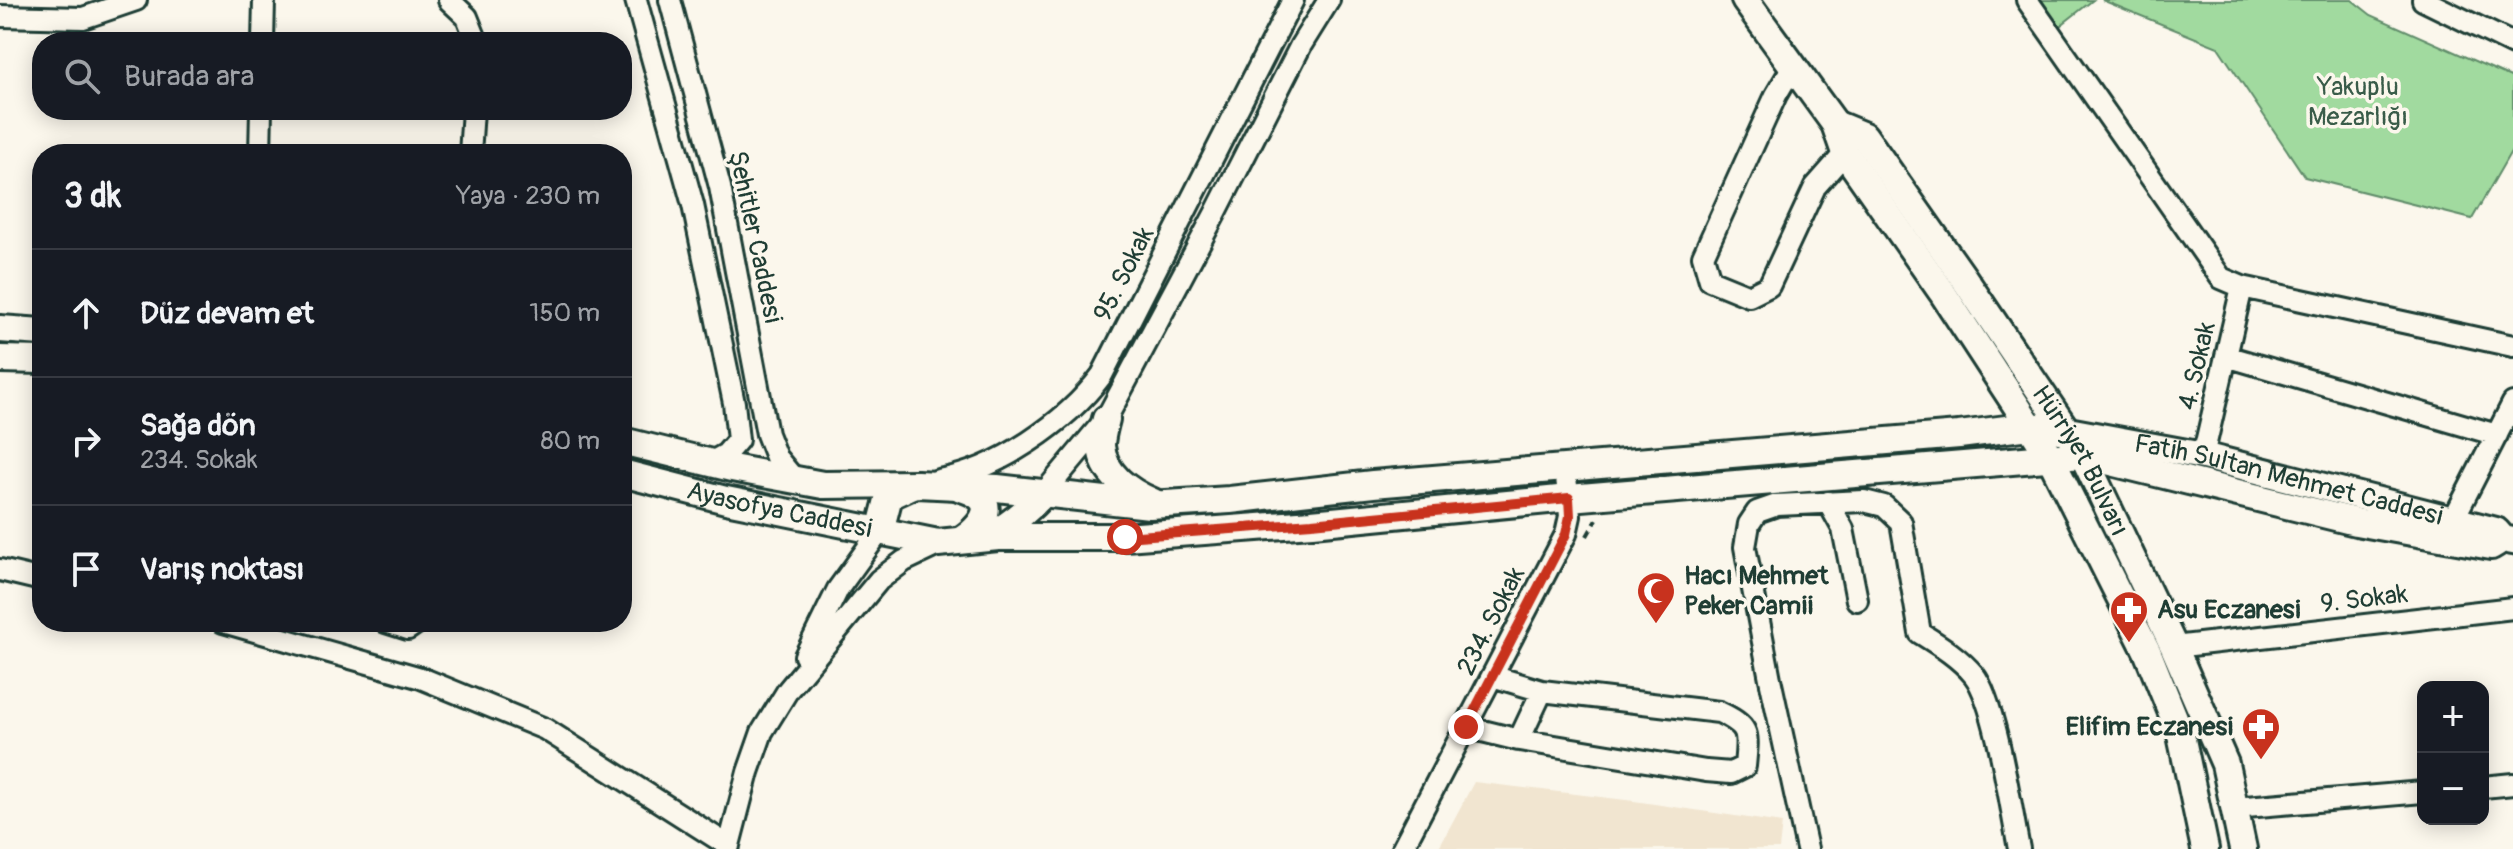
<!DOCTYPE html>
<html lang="tr">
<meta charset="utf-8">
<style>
body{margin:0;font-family:Pangolin,sans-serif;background:#20242c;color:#f1f3f6}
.controls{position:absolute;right:24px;bottom:24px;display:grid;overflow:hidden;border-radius:16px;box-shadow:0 4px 20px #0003}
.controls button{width:72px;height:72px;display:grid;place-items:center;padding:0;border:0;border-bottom:2px solid #363941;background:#171b24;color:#f1f3f6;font:40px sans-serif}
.stop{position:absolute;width:24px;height:24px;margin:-18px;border:6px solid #c8321e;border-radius:50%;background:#fff}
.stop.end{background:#c8321e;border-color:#fff;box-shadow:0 2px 8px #0008}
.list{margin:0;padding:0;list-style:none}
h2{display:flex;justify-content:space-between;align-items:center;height:104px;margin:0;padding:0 32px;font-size:34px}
h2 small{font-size:26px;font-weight:400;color:#9ea1a6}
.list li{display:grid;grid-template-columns:52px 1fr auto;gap:24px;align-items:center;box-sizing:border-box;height:128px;padding:0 32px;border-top:2px solid #363941}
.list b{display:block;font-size:30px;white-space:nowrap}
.list p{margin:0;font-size:26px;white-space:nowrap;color:#9ea1a6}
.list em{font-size:26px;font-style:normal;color:#9ea1a6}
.icon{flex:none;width:44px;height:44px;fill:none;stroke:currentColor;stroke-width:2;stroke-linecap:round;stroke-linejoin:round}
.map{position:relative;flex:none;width:2513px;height:849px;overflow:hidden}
.search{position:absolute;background:#171b24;box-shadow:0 4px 20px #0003;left:32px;top:32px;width:600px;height:88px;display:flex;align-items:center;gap:20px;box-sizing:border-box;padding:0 28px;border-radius:32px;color:#9ea1a6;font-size:30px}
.panel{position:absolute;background:#171b24;box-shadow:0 4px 20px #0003;left:32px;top:144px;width:600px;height:488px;border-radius:32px}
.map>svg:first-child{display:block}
.built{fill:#f1e5d0}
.green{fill:#a1da9f;stroke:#608c6a;stroke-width:2}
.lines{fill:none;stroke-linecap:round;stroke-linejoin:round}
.minor-casing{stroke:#1f3d34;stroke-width:26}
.major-casing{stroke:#1f3d34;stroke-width:32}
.path{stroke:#1f3d34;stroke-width:4;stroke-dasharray:8 6;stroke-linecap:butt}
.minor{stroke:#fbf7ec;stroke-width:20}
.major{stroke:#fbf7ec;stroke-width:26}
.route{stroke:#c8321e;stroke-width:10}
.labels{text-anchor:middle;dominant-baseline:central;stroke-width:7;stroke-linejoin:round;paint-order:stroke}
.park-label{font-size:26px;fill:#395c49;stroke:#fbf7ec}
.street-label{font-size:26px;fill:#1f3d34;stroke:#fbf7ec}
.poi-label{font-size:26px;font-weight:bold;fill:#1f3d34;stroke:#fbf7ec;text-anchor:start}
</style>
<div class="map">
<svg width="2513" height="849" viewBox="0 0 2513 849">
<rect width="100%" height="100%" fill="#fbf7ec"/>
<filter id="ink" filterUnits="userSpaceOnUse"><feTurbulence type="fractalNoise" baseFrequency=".0125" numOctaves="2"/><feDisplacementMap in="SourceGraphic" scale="16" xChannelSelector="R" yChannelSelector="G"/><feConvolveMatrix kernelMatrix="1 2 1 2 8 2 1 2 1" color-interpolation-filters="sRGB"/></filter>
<g filter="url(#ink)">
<path class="built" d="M1474,782L1634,801L1782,823L1779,849H1438Z"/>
<path class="green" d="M2033,0H2093L2056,29Z
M2102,0H2352L2371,15L2513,78V148L2472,219L2305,177L2218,47Z"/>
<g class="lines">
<g class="minor-casing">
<path id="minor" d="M449,0L467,17L477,42
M636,0L693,205L734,403L738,440L726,454L710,463
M670,0L720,187L767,434L776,457L795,480
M2027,0L2221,278L2242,287L2513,346
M2423,0L2513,44
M0,16L83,18L136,0
M263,42L264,0
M1793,66L1776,95L1703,256L1710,280L1749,296L1769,286L1815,187L1845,153
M260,154L261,110
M470,154L473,110
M2226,356L2497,435
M2203,456L2242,287
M938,480C998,470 1066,423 1102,375L1293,0
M1044,493L1106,419L1215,214L1301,45L1329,0
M1828,502L1843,529L1857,600
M2453,520L2513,403
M0,570L42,580
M223,622L421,678L545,729L729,846
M386,622L408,629L418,622
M2174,647L2513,608
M805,656L838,589L880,531
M1466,727L1519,740L1706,771L1731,773L1745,766C1748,733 1751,727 1719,712L1542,691L1492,676
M1519,740L1542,691
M2483,787L2513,784
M2234,808L2423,792
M728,849L748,772L762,732L788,690L879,580L904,561L944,542
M1402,849L1566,534L1570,516L1565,467
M1807,849L1770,679L1745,547L1749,524L1757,512L1777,505L1864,501L1884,506L1901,522L1920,633C1939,645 1959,657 1974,675C1996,703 2011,809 2019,849"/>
</g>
<g class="major-casing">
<g id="major">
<path d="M1745,0L1835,124L1845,153L1942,292L2050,457L2147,651L2181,735L2205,849"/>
<path id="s1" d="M1835,124L1864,136L1963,277L2083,455L2174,647L2225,764L2243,849"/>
<path d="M0,329L42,332"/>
<path d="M0,359L42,360"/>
<path d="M1106,419C1104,427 1101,437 1101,446C1103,474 1129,492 1153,502"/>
<path id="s2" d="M622,441L732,468L823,485L917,484L997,488L1150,505L1230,500L1373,484L1959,435L2030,426L2068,431L2203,456L2496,531L2503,539L2513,541"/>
<path id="s3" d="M622,473L726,500L938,543L998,537H1125L1312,523L1569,498L2083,455L2356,522L2491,546L2496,543"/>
<path d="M961,488C998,498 989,521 963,539"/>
<path d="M880,531L889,496L913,485"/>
<path d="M988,536C1010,526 1027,511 1044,493"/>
</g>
</g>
<path class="path" d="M1587,536L1597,519"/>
<use href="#minor" class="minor"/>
<use href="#major" class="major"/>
</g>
</g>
<g class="lines" filter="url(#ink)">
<path class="route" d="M1125,537L1312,523L1569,498L1570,516L1566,534L1466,727"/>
</g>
<defs>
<g id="mosque-pin" transform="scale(2)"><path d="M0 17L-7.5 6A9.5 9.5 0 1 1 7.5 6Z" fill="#c8321e" stroke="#fbf7ec"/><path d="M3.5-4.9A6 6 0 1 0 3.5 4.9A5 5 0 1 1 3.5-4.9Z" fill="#fff"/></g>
<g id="pharmacy-pin" transform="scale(2)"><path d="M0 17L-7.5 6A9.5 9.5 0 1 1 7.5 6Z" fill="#c8321e" stroke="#fbf7ec"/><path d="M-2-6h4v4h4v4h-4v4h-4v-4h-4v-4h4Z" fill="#fff"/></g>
</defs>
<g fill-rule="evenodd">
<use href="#mosque-pin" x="1656" y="591"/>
<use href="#pharmacy-pin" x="2129" y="610"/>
<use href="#pharmacy-pin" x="2261" y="727"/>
</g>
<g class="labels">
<g class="park-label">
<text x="2358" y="87">Yakuplu<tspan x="2358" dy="30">Mezarlığı</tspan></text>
</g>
<g class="street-label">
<text transform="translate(755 237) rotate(78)">Şehitler Caddesi</text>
<text transform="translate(1124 274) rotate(-63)">95. Sokak</text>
<text transform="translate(2197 366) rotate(-77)">4. Sokak</text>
<text stroke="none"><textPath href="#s1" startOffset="422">Hürriyet Bulvarı</textPath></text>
<text stroke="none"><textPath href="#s2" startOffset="1682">Fatih Sultan Mehmet Caddesi</textPath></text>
<text stroke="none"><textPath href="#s3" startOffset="162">Ayasofya Caddesi</textPath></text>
<text transform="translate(2364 599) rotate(-7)">9. Sokak</text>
<text transform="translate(1491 621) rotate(-63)">234. Sokak</text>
</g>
<g class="poi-label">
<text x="1684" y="576">Hacı Mehmet<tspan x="1684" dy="30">Peker Camii</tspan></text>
<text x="2157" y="610">Asu Eczanesi</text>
<text x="2233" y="727" text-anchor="end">Elifim Eczanesi</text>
</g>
</g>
</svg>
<div class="controls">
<button>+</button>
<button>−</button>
</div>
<div class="stop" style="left:1125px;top:537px"></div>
<div class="stop end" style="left:1466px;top:727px"></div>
<div class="search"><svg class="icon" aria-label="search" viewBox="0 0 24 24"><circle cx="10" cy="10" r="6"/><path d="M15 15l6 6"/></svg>Burada ara</div>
<section class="panel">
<h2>3 dk<small>Yaya · 230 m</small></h2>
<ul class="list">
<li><svg class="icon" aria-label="ahead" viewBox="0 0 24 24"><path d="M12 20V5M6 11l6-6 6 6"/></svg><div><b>Düz devam et</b></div><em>150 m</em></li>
<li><svg class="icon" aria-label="right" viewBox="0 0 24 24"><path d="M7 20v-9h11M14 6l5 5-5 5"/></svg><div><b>Sağa dön</b><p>234. Sokak</p></div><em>80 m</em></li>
<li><svg class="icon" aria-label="arrive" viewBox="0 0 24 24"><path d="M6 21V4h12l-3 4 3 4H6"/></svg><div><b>Varış noktası</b></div></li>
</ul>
</section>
</div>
